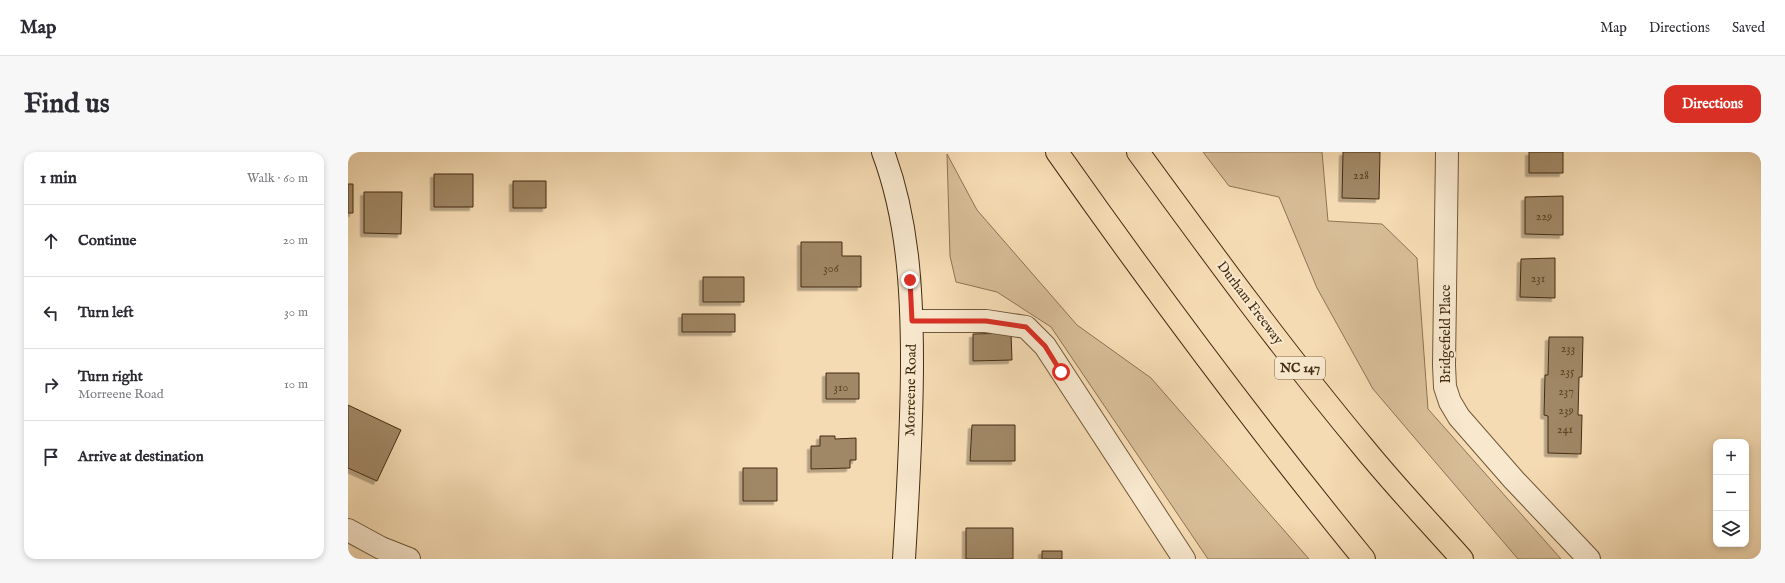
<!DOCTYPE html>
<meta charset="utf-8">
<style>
body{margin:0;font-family:"IM FELL English",serif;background:#f7f7f7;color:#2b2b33}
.controls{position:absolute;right:12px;bottom:12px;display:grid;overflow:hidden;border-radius:8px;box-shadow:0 2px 6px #0003}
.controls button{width:36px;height:36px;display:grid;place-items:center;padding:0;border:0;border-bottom:1px solid #e1e1e2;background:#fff;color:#2b2b33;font:20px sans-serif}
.stop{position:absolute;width:12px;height:12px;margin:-9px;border:3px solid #d93025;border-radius:50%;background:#fff}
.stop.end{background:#d93025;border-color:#fff;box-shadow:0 1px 4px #0008}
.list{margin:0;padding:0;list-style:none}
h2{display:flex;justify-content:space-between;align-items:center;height:52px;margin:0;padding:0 16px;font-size:17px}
h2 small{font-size:13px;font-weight:400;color:#7c7c81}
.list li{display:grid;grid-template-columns:26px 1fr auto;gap:12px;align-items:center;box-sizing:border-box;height:72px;padding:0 16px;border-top:1px solid #e1e1e2}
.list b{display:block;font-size:15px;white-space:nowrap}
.list p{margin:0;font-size:13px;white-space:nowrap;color:#7c7c81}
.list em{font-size:13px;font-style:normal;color:#7c7c81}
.icon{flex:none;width:22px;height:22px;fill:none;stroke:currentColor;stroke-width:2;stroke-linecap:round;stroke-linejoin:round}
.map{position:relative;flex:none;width:1413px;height:407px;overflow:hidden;border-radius:12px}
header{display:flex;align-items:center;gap:24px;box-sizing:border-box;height:56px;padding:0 20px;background:#fff;border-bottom:1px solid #e1e1e2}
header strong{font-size:19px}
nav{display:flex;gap:22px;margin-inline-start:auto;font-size:14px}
.intro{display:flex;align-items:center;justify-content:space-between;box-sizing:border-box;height:96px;padding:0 24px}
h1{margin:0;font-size:28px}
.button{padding:10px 18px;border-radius:12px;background:#d93025;color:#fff;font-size:14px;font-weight:700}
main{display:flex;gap:24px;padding:0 24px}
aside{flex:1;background:#fff;border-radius:12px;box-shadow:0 2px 6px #0003}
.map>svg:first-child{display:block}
.green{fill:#d7bd97;stroke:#8e7454}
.building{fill:#a08765;stroke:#442c11;filter:url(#shadow)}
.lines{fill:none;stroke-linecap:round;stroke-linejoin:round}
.street-casing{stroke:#70583a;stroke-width:24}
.secondary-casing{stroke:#442c11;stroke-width:24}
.highway-casing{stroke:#442c11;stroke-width:24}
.street{stroke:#f8e8ce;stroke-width:22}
.secondary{stroke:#f8e8ce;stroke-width:22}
.highway{stroke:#f5dbb3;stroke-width:22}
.route{stroke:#d93025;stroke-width:5}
.labels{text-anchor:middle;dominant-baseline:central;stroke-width:4;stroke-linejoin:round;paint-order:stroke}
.number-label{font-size:12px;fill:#5b4326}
.shield{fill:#f8e8ce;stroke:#7a644a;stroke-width:1}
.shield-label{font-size:13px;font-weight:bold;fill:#442c11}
.street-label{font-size:14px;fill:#442c11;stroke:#f8e8ce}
</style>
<header>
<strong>Map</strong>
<nav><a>Map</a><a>Directions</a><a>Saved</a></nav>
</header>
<div class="intro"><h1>Find us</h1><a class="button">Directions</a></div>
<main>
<aside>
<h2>1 min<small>Walk · 60 m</small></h2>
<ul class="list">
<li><svg class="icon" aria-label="ahead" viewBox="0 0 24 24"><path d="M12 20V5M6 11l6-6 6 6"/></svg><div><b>Continue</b></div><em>20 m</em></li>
<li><svg class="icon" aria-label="left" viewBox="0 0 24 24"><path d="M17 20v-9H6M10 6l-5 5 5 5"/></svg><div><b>Turn left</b></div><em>30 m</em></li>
<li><svg class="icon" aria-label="right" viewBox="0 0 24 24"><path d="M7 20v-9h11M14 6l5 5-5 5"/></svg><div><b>Turn right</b><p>Morreene Road</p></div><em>10 m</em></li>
<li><svg class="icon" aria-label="arrive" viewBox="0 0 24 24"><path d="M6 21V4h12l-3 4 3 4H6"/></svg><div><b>Arrive at destination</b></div></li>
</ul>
</aside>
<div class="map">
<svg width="1413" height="407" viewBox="0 0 1413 407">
<defs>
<filter id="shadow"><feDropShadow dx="-3.5" dy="3.5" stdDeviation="0" flood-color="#0004"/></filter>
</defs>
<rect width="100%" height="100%" fill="#f5dbb3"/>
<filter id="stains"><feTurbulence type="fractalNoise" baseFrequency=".005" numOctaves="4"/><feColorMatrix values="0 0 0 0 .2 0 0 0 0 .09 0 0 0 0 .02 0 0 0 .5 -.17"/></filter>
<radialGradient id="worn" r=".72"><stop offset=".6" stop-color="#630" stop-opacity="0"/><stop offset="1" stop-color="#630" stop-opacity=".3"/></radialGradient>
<path class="green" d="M855,0H974L980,69L1034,72L1069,106L1080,257L1213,407H1170L1025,237L969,136L931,45L881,34Z
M599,2L629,58L729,173L803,226L961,407H860L703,175L649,140L608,130L602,104Z"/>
<path class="building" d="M995,0H1032L1031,47L994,46Z
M1181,0H1215V21H1181Z
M86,22H125V55H86Z
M165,29H198V56H165Z
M0,32H5V61H0Z
M16,40H54L53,82L16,81Z
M1215,44V83L1177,82V45Z
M453,90H494V104H513V135H453Z
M1207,106V146L1172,145L1173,107Z
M355,125H396V150H355Z
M334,162H387V180H334Z
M663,181L664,208L625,209V182Z
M1201,185H1235L1234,225H1231L1230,263H1234L1233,302L1200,301V264L1196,263L1197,223H1200Z
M478,221H511V247H478Z
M0,253L53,278L29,329L0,316Z
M624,273H667V309H622Z
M472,284H487V287L508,286V308H502V316L463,317V294H472Z
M395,316H429V349H395Z
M618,376H665V407H618Z
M694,399H714V407H694Z"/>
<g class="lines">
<g class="street-casing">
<path id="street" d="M1099,0L1096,213L1097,235L1102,250L1111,265L1166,328L1241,407
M564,169H638L678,175L697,194L836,407
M0,378L33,396L61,407"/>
</g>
<g class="secondary-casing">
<path id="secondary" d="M535,0C560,67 564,138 564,210C564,276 560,341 556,407"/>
</g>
<g class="highway-casing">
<path id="highway" d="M709,0C807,139 908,275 1016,407
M790,0C863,100 936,200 1016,296C1047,334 1081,370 1114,407"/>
</g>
<use href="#street" class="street"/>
<use href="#secondary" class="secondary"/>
<use href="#highway" class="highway"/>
</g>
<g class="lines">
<path class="route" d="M562,128L564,169H638L678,175L697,194L713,220"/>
</g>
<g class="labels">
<g class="number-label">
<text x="1013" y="23">228</text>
<text x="1196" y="64">229</text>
<text x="483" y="116">306</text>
<text x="1190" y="126">231</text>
<text x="1220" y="196">233</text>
<text x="1219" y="219">235</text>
<text x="493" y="235">310</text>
<text x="1218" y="239">237</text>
<text x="1218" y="258">239</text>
<text x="1217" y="277">241</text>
</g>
<rect class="shield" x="927" y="205" width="50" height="22" rx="3"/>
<g class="shield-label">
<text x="952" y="216">NC 147</text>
</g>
<g class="street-label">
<text transform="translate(902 151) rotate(53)">Durham Freeway</text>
<text transform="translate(1098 182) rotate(-90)">Bridgefield Place</text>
<text transform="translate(563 238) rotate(-89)">Morreene Road</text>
</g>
</g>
<rect width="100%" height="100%" filter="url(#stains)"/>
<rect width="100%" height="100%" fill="url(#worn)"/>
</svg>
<div class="controls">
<button>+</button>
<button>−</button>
<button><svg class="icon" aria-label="layers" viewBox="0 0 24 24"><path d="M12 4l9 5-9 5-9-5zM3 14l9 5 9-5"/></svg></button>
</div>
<div class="stop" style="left:713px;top:220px"></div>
<div class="stop end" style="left:562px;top:128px"></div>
</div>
</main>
